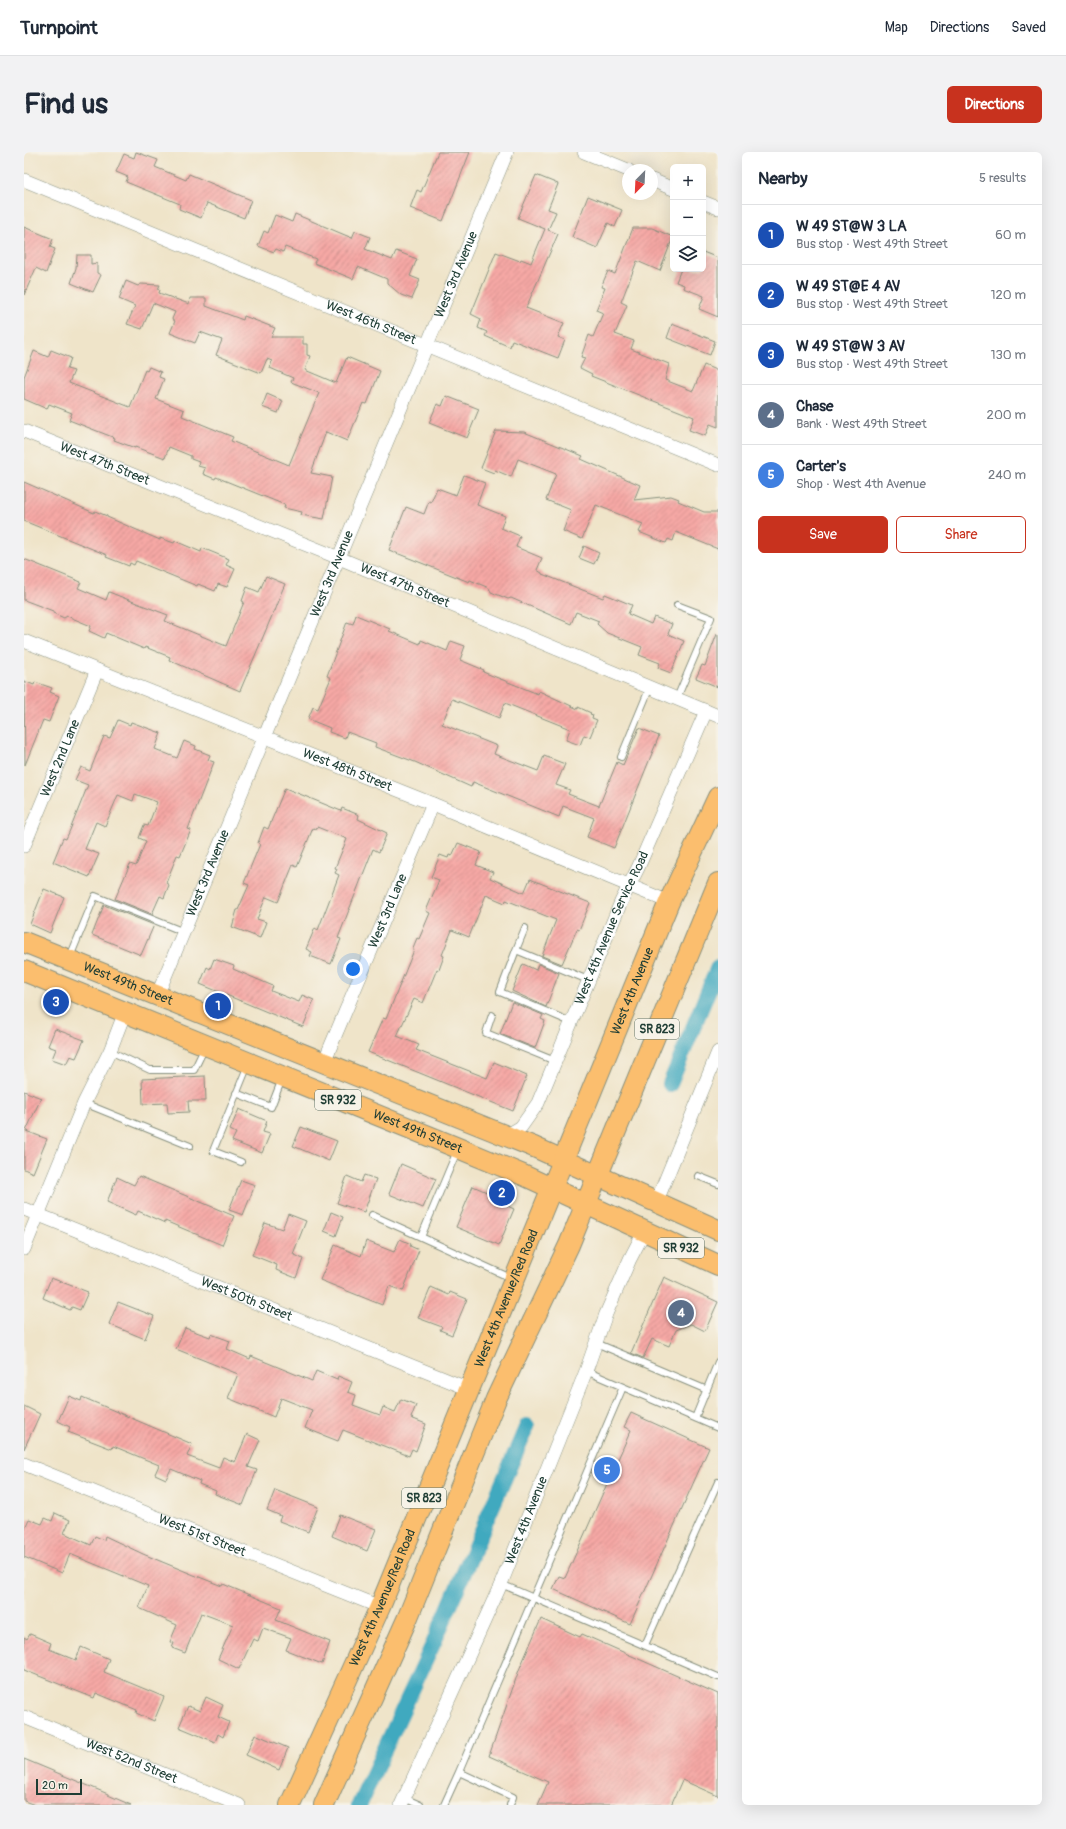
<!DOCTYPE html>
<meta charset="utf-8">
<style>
body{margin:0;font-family:Pangolin,sans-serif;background:#f2f2f3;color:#1f2937}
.controls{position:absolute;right:12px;top:12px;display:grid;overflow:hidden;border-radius:6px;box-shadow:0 4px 16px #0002}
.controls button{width:36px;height:36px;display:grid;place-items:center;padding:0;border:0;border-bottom:1px solid #e0e1e3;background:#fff;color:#1f2937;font:20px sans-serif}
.compass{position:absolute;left:598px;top:12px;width:36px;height:36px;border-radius:50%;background:#fff;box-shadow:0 4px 16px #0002;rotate:204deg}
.scale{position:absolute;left:12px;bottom:10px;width:46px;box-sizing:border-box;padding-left:4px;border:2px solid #1f3d34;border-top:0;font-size:11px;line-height:14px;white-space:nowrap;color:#1f3d34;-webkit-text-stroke:3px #f7f3e8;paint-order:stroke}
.you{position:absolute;left:329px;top:817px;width:14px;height:14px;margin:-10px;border:3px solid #fff;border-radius:50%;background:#1a73e8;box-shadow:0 0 0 6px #1a73e833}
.badge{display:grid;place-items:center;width:26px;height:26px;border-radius:50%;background:#c8321e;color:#fff;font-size:13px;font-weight:700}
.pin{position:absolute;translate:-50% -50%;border:2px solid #fff;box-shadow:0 1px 4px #0006}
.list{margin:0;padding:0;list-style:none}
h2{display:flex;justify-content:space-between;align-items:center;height:52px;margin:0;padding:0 16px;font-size:17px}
h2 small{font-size:13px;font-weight:400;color:#747a83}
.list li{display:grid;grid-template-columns:26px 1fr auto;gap:12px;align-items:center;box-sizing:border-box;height:60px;padding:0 16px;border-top:1px solid #e0e1e3}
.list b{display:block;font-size:15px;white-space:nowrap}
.list p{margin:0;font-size:13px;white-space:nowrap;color:#747a83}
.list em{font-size:13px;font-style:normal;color:#747a83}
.actions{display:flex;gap:8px;padding:12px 16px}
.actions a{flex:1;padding:9px 0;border:1px solid #c8321e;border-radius:6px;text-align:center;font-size:14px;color:#c8321e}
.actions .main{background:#c8321e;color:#fff}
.icon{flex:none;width:22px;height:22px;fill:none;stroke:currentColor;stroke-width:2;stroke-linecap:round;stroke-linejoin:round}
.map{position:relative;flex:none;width:694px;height:1653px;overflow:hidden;border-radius:6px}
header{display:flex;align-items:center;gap:24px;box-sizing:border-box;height:56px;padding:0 20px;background:#fff;border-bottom:1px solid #e0e1e3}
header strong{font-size:19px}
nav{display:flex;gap:22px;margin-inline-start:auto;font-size:14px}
.intro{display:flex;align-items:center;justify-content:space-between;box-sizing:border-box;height:96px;padding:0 24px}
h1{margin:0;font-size:28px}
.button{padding:10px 18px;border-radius:6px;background:#c8321e;color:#fff;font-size:14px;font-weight:700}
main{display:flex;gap:24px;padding:0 24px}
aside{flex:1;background:#fff;border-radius:6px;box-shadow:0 4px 16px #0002}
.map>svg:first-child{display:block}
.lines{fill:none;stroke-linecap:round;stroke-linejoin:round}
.canal{stroke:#3fa9bf;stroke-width:16}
.building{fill:url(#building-hatch)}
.lane-casing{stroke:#87907e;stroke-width:8}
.street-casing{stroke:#87907e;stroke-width:14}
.primary-casing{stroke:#87907e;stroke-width:22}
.lane{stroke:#fff;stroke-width:6}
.street{stroke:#fff;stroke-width:13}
.primary{stroke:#fbbe6e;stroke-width:20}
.labels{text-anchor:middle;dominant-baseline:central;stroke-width:3.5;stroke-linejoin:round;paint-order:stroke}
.shield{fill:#f7f3e8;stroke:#60746a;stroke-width:1}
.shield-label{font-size:12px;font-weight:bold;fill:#1f3d34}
.street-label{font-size:13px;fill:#1f3d34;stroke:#f7f3e8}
</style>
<header>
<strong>Turnpoint</strong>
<nav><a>Map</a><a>Directions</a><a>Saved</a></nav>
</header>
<div class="intro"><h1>Find us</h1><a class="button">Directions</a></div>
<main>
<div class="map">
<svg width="694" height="1653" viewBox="0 0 694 1653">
<defs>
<pattern id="building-hatch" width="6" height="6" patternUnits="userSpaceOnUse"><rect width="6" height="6" fill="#f6a8a5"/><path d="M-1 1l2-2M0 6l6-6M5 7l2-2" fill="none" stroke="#c78a87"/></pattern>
</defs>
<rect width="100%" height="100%" fill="#f7f3e8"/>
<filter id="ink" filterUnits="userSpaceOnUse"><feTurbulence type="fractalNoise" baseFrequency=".025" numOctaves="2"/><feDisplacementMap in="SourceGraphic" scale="8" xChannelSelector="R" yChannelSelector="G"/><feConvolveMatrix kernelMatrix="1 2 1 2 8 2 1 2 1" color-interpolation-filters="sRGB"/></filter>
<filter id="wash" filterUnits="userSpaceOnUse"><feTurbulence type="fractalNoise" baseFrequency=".012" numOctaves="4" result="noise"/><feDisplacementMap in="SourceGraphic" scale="16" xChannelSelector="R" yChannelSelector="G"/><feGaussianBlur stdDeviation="0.9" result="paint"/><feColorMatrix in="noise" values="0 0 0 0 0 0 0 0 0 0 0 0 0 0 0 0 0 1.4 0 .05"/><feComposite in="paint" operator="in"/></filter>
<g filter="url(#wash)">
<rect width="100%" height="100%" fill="#efe4c9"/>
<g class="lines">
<path class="canal" d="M646,932L694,815
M335,1653L410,1490L503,1274"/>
</g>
<g id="blocks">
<path class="building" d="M112,0L134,8L131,15L162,28L165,22L227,48L220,66L183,51L177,66L155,57L156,52L102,30L104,25L92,20L100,2L110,6Z
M414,0H446L419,69L386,56L393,38L397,40Z
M512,23L534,32L524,57L532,60L524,78L534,82L502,156L540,171L534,185L541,188L534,206L488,188L486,195L461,184L463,180L454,176L457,167L447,162L472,100L496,109L497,107L507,111L521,77L494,66Z
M564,44L598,58L591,75L584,71L573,96L548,85Z
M271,62L328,86L331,79L346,85L341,97L368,108L372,99L393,107L386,124L396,128L388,147L377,143L363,131V127L334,115L329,127L290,111L292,107L261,95L259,100L252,97L250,100L234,94L240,79L244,81L251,63L268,70Z
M0,75L29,87L26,95L31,97L22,121L12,116L0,143Z
M609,76H628L649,85L636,119L613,109L597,150L603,153L591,182L610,189L607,197L645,212L641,228L669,239L680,213L694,219V275L686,272L681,284L665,278L670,265L567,224L568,222L556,216L561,206L557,205L565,183L569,185L579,161L572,158L581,136L577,135L584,119L591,122Z
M679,100L694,106V165L675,157L680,144L659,136L660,133L652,130L657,117H679Z
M53,103H67V112L73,111V121L77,123L69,140L47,131L52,116Z
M102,129L114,134L117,132L136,133L134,137L136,138L135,141L165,152L166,146H182V154L219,168L220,164L251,176L247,185H279V192H283V203L286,204L281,218L312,231L323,205L356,219L343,252L339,251L323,289L302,280L287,321L308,325L300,367L277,363L278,360L260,356L261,353L192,325L191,327L179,322L181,316L174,314L175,310L167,307V304L145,295L141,306L111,295V296L90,288L91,286L45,268L48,261L25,252L23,257L0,247V225L10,199L24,205L27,198L47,206L43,217L50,219L45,231L106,255L121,218L123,219L125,215L137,220L135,225L140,227L132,247L160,258L158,264L209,285L207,289L265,313L295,241L267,230L269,226L246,216L248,209L243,207L237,221L192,203L198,188L176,180L171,191L146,181L151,169L148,167L151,160L129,151L118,177L103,172L111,154L95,147Z
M648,172L691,189L686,203L643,186Z
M243,242L259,249L254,261L238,255Z
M422,244L455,257L443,286L405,271L413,252L418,254Z
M472,279L500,280L559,304L557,307L616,333L610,348L647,344L655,347L654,349L680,360H694V397L652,380L649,389L644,387L642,391L615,380L619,372L572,353L558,387L539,379L547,358L522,348L532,322L494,307L487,325L471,318L470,321L457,316Z
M440,323L461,331L453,353L481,364L477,376L496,384L492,395L518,406L513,418L518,421V422L579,446L581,442L608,453L604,462L627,472L630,465L648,472L644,482L660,489L647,521L634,516L636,511L615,503L618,495L583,481L573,472L575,469L552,460L547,472L487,446L484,447L467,440L465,436L446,428L445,430L365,398L382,355L400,362L405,349L407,350L413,336L432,343Z
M0,330L70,361L71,359L83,364V365L136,388V386L150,391L151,389L177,400L178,396L205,407L202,413L211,417L203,435L194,432L191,439L174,432L173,434L112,409L110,413L106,411L105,414L82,405L83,403L0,369Z
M560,394L575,401L570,412L555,406Z
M0,407L57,430L54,436L82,448L85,440L115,452L144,463L141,469L202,494L220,450L218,449L223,435L235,440L242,424L261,432L255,446H256L251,459H250L216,539L145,508L146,505L121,495L120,497L82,481L80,486L65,479L67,474L43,464L40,466L29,461V459L0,448Z
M332,463L366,477L365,479L396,492L397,488L423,499L427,489L441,494L436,508L460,518L459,520L514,542L515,539L554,557V555L567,561L566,562L569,563L568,566L573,568L566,585L560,583L556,593L542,588L546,577L481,551L475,566L428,547L418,572L473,594L470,602L514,619L520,604L541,612L532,633L546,638L544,642L575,654L593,610L599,613L615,576L635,584L590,696L563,685L570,666L539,654L535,665L449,630L447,635L391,610L351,595L352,591L323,580L321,586L305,580L306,576L284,567L289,555L294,557L307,526L303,524L323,470L329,472Z
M693,482L694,483V535L672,526L678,513L681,514Z
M0,529L10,533L11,530L28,536L26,540L35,544L25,570L19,568L1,613Z
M94,568L106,573L107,570L137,581L131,597L153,606L160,589L172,594L171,597L186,603L184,608L190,610L164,677L167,678L156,704L153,703L142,731L145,733L140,746L136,744L128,762L91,747L106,712L112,714L122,689L115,686L120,673L124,674L133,650L111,642L109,649L94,643L81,674L72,670L61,697L75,702L65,725L29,710L39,686L42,687L46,678L64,633L51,628L57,615L66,619L80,584L86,586Z
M261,636L317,659L318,656L335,663L334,667L363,681L355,700L349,697L314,786L317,787L307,812L286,804L288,800L282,797L291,776L294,778L315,723L311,721L313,717L311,716L323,687L293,675L292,677L289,676L273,715L269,713L254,750L242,745L233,767L242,770L236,786L208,775L213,758H214L225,733L220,731L236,692L234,691L240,675L244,677Z
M434,691L457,700L452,713L469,720L466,726L500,741L506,727L566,751L555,778L553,777L538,812L518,804L532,768L482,748L481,751L462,743L445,785L428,778L418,803L420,804L415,818L413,817L399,851L390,847L373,884L395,893L392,898L463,926L470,910L503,924L489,959L344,900L359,866L362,867L390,798H388L393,786L395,787L406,761L402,759L415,728L407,725L416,703L424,706L425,703L428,704Z
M20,737L40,745L26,781L6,772Z
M80,753L130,773L117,803L68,783Z
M190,807L210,814L209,817L249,834L247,839L275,850L278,843L290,848L279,875L176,832L183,815L186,817Z
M499,812L512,818L514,812L535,821L522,855L488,839Z
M488,850L519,863L517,867L521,869L511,896L476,882Z
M31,877L60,888L52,906L46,904L42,912L28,907L32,897L24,894Z
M181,924L182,949H164L165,960L144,961L143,951L119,952L118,927Z
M0,939L17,946L2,979L23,987L9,1021L0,1017Z
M215,957L243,969L239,980L246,982L238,1001L208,989L212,981L206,978Z
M277,975L313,989L305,1009L269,994Z
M377,1012L412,1027L399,1056L365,1042Z
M340,1023L352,1027L340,1060L313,1051L323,1024L337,1030Z
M115,1024L210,1064L198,1093L141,1069V1071L114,1059L112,1063L83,1050L93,1025L110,1033Z
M217,1028L231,1033L219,1063L205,1058Z
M449,1034L481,1048L479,1052L490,1057L475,1093L432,1075Z
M307,1060L319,1065L312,1084L300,1079Z
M264,1062L282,1069L269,1102L279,1107L272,1126L252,1118L253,1113L228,1103L241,1071L258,1077Z
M376,1087L387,1092L386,1094L395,1098L379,1139L365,1134L358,1153L296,1128L311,1093L337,1104L342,1089L370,1100Z
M640,1125L694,1150L681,1179L667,1172L652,1178L645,1194L628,1187L619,1206L607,1201Z
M27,1126L64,1140L56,1158L48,1155L46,1158L19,1146Z
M407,1135L425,1143L426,1140L443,1147L428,1183L416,1178L418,1175L394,1166Z
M94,1150L130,1164L121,1187L85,1172Z
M161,1176L186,1185L187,1182L206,1189L203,1197L226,1207L227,1204L288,1229L292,1219L313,1228L314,1224L328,1230L324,1240L332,1243L329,1253L356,1263L359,1255L371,1260L377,1247L392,1253L387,1266L402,1272L392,1299L388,1297L385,1304L319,1278L314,1289L281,1276L288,1258L257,1246L250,1265L204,1246L214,1222L152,1197Z
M45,1244L57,1249L58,1245L168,1292L163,1304L195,1316L199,1305L211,1310L223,1282L236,1288L224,1315L233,1318L219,1353L191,1342L192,1339L175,1332L176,1329L147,1317L142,1327L131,1322L135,1313L89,1294L88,1297L44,1280L46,1275L34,1269Z
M0,1254L16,1262L0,1297Z
M607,1261L685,1296L606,1472L529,1437L535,1424L541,1426L607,1278L600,1275Z
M251,1338L294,1355L284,1380L255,1369L257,1364L243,1358Z
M31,1361L46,1368L40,1381L67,1393L71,1384L80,1388L81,1384L119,1402L170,1423L198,1434L199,1432L257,1456L252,1468L306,1490L298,1512L262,1498L267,1486L239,1476L234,1489L229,1487L215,1517L194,1507L209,1473L177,1461L161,1501L148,1496L150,1491L146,1490L153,1473L115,1456L124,1434L46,1402L38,1421L0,1405V1378L5,1367L18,1372L21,1366L28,1369Z
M316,1363L352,1377L343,1399L308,1384Z
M517,1467L556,1485L558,1482L694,1542V1644L658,1628L647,1653H514L524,1630L465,1604L495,1518Z
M6,1482L27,1491L25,1497L52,1508L57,1495L85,1507L80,1520L140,1545L130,1569L112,1561L113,1558L72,1541L70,1546L0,1518V1485L3,1487Z
M182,1545L199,1553L194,1565L205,1570L199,1585L194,1582L191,1590L155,1575L164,1554L176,1559Z
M231,1582L264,1596L255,1618L222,1603Z
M0,1607L84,1642V1643L107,1653H11L0,1649Z"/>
</g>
</g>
<g filter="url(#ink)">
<use href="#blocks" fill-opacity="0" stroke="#87907e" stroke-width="1"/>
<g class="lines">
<g class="lane-casing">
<path id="lane" d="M653,546L687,466L653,453
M597,605L626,535
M501,776L492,798L564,828
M492,798L476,840L547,870
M46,805L71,744L160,780
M468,863L462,881L531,909
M86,899L126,918H170L181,895
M212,941L247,955L258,927
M60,951L166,994
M217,1010L189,999L224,913
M674,1024L694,1032
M348,1063L397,1085L433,999
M397,1085L489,1127
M572,1191L683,1238
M562,1219L694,1276
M671,1266L694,1210
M477,1432L694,1525
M621,1493L694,1330
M380,1646L396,1653
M420,1653L435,1620
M486,1653L489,1645L435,1620L599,1235"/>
</g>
<g class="street-casing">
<g id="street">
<path d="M560,0L604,18"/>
<path id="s1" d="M0,28L694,313"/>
<path d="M628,28L649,37"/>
<path d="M679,50L694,56"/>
<path id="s2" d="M0,279L315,406L694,564"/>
<path id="s3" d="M0,489L409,652L645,750"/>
<path id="s4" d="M0,694L73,518"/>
<path id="s5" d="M133,844L483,0"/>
<path id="s6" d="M300,910L409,652"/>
<path id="s7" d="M482,984L497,975L514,951L597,750L614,716L682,559"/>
<path d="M632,1051L694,900"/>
<path id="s8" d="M0,1057L445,1237"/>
<path d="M0,1097L60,951L86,899L101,860"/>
<path id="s9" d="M0,1312L356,1455"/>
<path id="s10" d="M0,1565L215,1653"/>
<path id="s11" d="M377,1653L477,1432L562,1219L582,1162L606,1107L620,1080"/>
</g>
</g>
<g class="primary-casing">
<g id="primary">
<path id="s12" d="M0,790L510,995L694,1078"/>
<path id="s13" d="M0,819L434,996L499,1023L694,1113"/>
<path id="s14" d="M266,1653L356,1455L645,750L694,645"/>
<path d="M300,1653L384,1465L472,1247L545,1093L694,731"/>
</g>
</g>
<use href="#lane" class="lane"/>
<use href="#street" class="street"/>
<use href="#primary" class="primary"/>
</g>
</g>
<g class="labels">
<g class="shield">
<rect x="611" y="867" width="44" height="20" rx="3"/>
<rect x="291" y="938" width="46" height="20" rx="3"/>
<rect x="634" y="1086" width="46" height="20" rx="3"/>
<rect x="378" y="1336" width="44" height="20" rx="3"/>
</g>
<g class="shield-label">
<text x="633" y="877">SR 823</text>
<text x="314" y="948">SR 932</text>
<text x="657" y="1096">SR 932</text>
<text x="400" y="1346">SR 823</text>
</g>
<g class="street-label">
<text stroke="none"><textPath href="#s5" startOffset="781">West 3rd Avenue</textPath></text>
<text stroke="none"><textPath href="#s1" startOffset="375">West 46th Street</textPath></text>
<text stroke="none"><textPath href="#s2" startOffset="87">West 47th Street</textPath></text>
<text stroke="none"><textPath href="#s5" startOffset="457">West 3rd Avenue</textPath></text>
<text stroke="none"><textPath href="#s2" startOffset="411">West 47th Street</textPath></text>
<text stroke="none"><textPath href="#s4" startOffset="95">West 2nd Lane</textPath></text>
<text stroke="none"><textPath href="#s3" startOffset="348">West 48th Street</textPath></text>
<text stroke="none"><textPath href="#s5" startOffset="133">West 3rd Avenue</textPath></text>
<text stroke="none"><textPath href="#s6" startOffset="164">West 3rd Lane</textPath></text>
<text stroke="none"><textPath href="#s7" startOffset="237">West 4th Avenue Service Road</textPath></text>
<text stroke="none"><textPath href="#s12" startOffset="112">West 49th Street</textPath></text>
<text stroke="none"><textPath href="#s14" startOffset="883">West 4th Avenue</textPath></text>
<text stroke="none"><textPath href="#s13" startOffset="425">West 49th Street</textPath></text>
<text stroke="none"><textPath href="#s14" startOffset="551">West 4th Avenue/Red Road</textPath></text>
<text stroke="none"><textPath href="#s8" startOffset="240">West 50th Street</textPath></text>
<text stroke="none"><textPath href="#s11" startOffset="311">West 4th Avenue</textPath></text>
<text stroke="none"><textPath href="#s9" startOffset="192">West 51st Street</textPath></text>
<text stroke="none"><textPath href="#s14" startOffset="227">West 4th Avenue/Red Road</textPath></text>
<text stroke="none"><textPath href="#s10" startOffset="116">West 52nd Street</textPath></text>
</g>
</g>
</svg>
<div class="controls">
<button>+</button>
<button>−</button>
<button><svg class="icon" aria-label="layers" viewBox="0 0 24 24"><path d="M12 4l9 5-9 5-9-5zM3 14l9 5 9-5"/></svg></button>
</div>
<svg class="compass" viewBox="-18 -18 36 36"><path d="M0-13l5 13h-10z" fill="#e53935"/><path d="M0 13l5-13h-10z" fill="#747a83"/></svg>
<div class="scale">20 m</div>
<div class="you"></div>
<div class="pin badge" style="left:194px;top:854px;background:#1a4fb4">1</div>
<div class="pin badge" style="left:478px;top:1041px;background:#1a4fb4">2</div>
<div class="pin badge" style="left:32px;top:850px;background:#1a4fb4">3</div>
<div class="pin badge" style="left:657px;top:1161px;background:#5c6f8a">4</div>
<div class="pin badge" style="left:583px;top:1318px;background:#3f7fe0">5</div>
</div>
<aside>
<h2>Nearby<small>5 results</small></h2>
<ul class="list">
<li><span class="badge" style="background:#1a4fb4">1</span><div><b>W 49 ST@W 3 LA</b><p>Bus stop · West 49th Street</p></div><em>60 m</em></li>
<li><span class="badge" style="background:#1a4fb4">2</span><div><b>W 49 ST@E 4 AV</b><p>Bus stop · West 49th Street</p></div><em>120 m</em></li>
<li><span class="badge" style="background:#1a4fb4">3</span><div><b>W 49 ST@W 3 AV</b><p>Bus stop · West 49th Street</p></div><em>130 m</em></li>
<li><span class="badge" style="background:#5c6f8a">4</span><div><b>Chase</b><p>Bank · West 49th Street</p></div><em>200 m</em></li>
<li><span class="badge" style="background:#3f7fe0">5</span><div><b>Carter's</b><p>Shop · West 4th Avenue</p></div><em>240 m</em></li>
</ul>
<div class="actions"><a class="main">Save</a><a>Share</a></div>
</aside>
</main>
